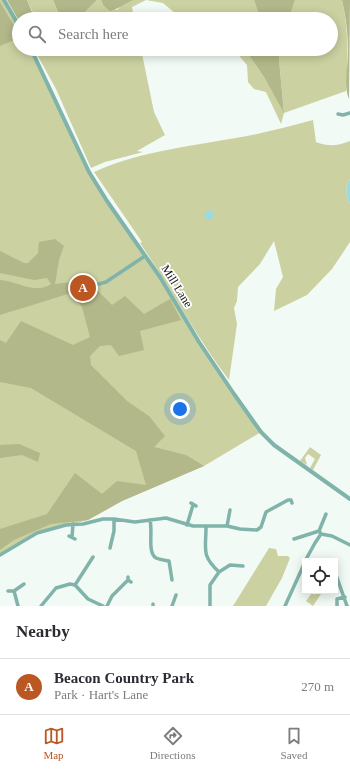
<!DOCTYPE html>
<meta charset="utf-8">
<style>
body{margin:0;font-family:Georgia,serif;background:#f2f2f3;color:#2b2b33}
.controls{position:absolute;right:12px;bottom:12px;display:grid;overflow:hidden;border-radius:0px;box-shadow:0 2px 10px #0003}
.controls button{width:36px;height:36px;display:grid;place-items:center;padding:0;border:0;border-bottom:1px solid #e1e1e2;background:#fff;color:#2b2b33;font:20px sans-serif}
.you{position:absolute;left:180px;top:409px;width:14px;height:14px;margin:-10px;border:3px solid #fff;border-radius:50%;background:#1a73e8;box-shadow:0 0 0 6px #1a73e833}
.badge{display:grid;place-items:center;width:26px;height:26px;border-radius:50%;background:#bb5722;color:#fff;font-size:13px;font-weight:700}
.pin{position:absolute;translate:-50% -50%;border:2px solid #fff;box-shadow:0 1px 4px #0006}
.list{margin:0;padding:0;list-style:none}
h2{display:flex;justify-content:space-between;align-items:center;height:52px;margin:0;padding:0 16px;font-size:17px}
h2 small{font-size:13px;font-weight:400;color:#7c7c81}
.list li{display:grid;grid-template-columns:26px 1fr auto;gap:12px;align-items:center;box-sizing:border-box;height:56px;padding:0 16px;border-top:1px solid #e1e1e2}
.list b{display:block;font-size:15px;white-space:nowrap}
.list p{margin:0;font-size:13px;white-space:nowrap;color:#7c7c81}
.list em{font-size:13px;font-style:normal;color:#7c7c81}
.icon{flex:none;width:22px;height:22px;fill:none;stroke:currentColor;stroke-width:2;stroke-linecap:round;stroke-linejoin:round}
.map{position:relative;flex:none;width:350px;height:606px;overflow:hidden}
.search{position:absolute;background:#fff;box-shadow:0 2px 10px #0003;left:12px;right:12px;top:12px;height:44px;display:flex;align-items:center;gap:10px;box-sizing:border-box;padding:0 14px;border-radius:22px;color:#7c7c81;font-size:15px}
.sheet{height:108px;background:#fff}
nav{display:flex;justify-content:space-around;align-items:center;box-sizing:border-box;height:56px;border-top:1px solid #e1e1e2;background:#fff;font-size:11px;color:#7c7c81}
nav a{display:grid;justify-items:center;gap:2px}
nav .on{color:#bb5722}
.map>svg:first-child{display:block}
.green{fill:#cbd1a1}
.forest{fill:#b2b889}
.water{fill:#9bdae1}
.lines{fill:none;stroke-linecap:round;stroke-linejoin:round}
.minor{stroke:#80b3aa;stroke-width:3.5}
.tertiary{stroke:#80b3aa;stroke-width:4}
.labels{text-anchor:middle;dominant-baseline:central;stroke-width:3.5;stroke-linejoin:round;paint-order:stroke}
.street-label{font-size:12px;fill:#131614;stroke:#fff}
</style>
<div class="map">
<svg width="350" height="606" viewBox="0 0 350 606">
<rect width="100%" height="100%" fill="#f2faf5"/>
<path class="green" d="M0,0H4L19,26V49H31L89,172L160,277L199,342L261,432L204,466L122,501L88,520L37,533L0,555Z
M27,0H53L61,19H36Z
M97,0H101L103,5L117,10L123,4L134,0H254L258,12L267,19H182L163,3L146,0L132,7L134,19H78Z
M295,0H342C349,33 348,58 346,91L284,113L281,124L266,92L254,89L248,82L247,65L235,51L206,49H247L246,51L264,77L284,112L279,59L281,49H331V19H289Z
M34,49H141L154,112L165,135L137,151L143,152L105,162L91,168L56,89Z
M313,120L316,142C329,147 337,146 350,141V179C345,186 346,194 348,202L350,203V242L332,269L307,295L274,311L276,289L283,277L274,241L260,264L238,287L237,301L234,308L237,324L229,380C196,337 171,288 140,243L142,242L94,172C144,149 203,145 257,134C275,130 294,125 313,120Z
M310,447L321,455L313,470L310,468L315,459L308,454L305,458L307,465L300,461Z
M269,548L276,549L278,556H288L290,558L282,578L266,606H233Z
M315,591H323L313,606L306,601L312,593L315,595Z"/>
<path class="forest" d="M7,0H27L35,19H19V21Z
M53,0H97L78,19H61Z
M101,0H134C125,3 119,9 110,11L103,5Z
M254,0H295L289,19H267L258,12Z
M342,0H350L349,99C343,85 348,68 348,53C348,34 346,18 342,0Z
M0,2L19,34V38L0,46Z
M247,49H281L279,59L284,113L264,77L246,51Z
M55,239L64,246L59,260L55,284L89,280L94,286L0,315V280C17,281 35,295 51,284L47,278L34,280L0,273V251L24,263H28L38,253L39,242Z
M96,289L112,305L125,296L144,314L170,299L181,320L140,331L144,350L119,356L111,345L100,346L90,356L91,365L127,401L149,416L165,436L154,447L186,455L204,466L122,501L88,520L51,524L14,540L0,550V529L47,514L75,473L102,494L117,481L146,485L136,451L31,388L0,382V340L6,343L21,321L73,345L90,337L82,307L73,296Z
M19,444L40,453L38,462L22,455L0,458V445Z"/>
<path class="water" d="M350,179V203L348,202C346,194 345,186 350,179Z
M204.5 215a4.5 4.5 0 1 1 9 0a4.5 4.5 0 1 1-9 0Z"/>
<g class="lines">
<path class="minor" d="M338,114L343,115L350,113
M95,285L106,282L145,256
M191,503L196,506
M150,520C153,532 147,552 156,558C160,560 165,560 169,561L172,580
M187,525L193,505
M227,526L230,510
M206,527C206,550 201,555 219,572L230,565L243,566
M321,534L332,536L350,545
M69,536L75,539
M72,537L73,524
M294,539L319,531
M110,548L114,531V519
M0,555L37,533L66,525L83,524L103,519H114L135,522L166,518L193,526H227L240,529L257,530L261,527L266,512L288,500H291L292,503
M305,561L315,543L321,534L319,531L326,514
M335,572L347,606
M128,577V580L131,582
M75,585L93,557
M8,591H14L24,584
M14,591L18,606
M41,606L56,588L70,584L75,585L88,599L103,606
M107,606L112,596L128,580
M153,606V604
M172,606L176,595
M210,606V585L219,572
M285,606L305,562
M337,606V599L345,597"/>
<path class="tertiary" d="M4,0L19,26
M31,49L89,172L107,201L160,277L199,342L234,394L261,432L274,445L350,499"/>
</g>
<g class="labels">
<g class="street-label">
<text transform="translate(177 286) rotate(58)">Mill Lane</text>
</g>
</g>
</svg>
<div class="controls">
<button><svg class="icon" aria-label="locate" viewBox="0 0 24 24"><circle cx="12" cy="12" r="6"/><path d="M12 2v4M12 18v4M2 12h4M18 12h4"/></svg></button>
</div>
<div class="you"></div>
<div class="pin badge" style="left:83px;top:288px">A</div>
<div class="search"><svg class="icon" aria-label="search" viewBox="0 0 24 24"><circle cx="10" cy="10" r="6"/><path d="M15 15l6 6"/></svg>Search here</div>
</div>
<section class="sheet">
<h2>Nearby<small></small></h2>
<ul class="list">
<li><span class="badge">A</span><div><b>Beacon Country Park</b><p>Park · Hart's Lane</p></div><em>270 m</em></li>
</ul>
</section>
<nav>
<a class="on"><svg class="icon" aria-label="map" viewBox="0 0 24 24"><path d="M3 6l6-2 6 2 6-2v14l-6 2-6-2-6 2zM9 4v14M15 6v14"/></svg>Map</a>
<a><svg class="icon" aria-label="directions" viewBox="0 0 24 24"><path d="M12 3l9 9-9 9-9-9zM9 14v-3h6M13 9l2 2-2 2"/></svg>Directions</a>
<a><svg class="icon" aria-label="saved" viewBox="0 0 24 24"><path d="M7 4h10v16l-5-4-5 4z"/></svg>Saved</a>
</nav>
